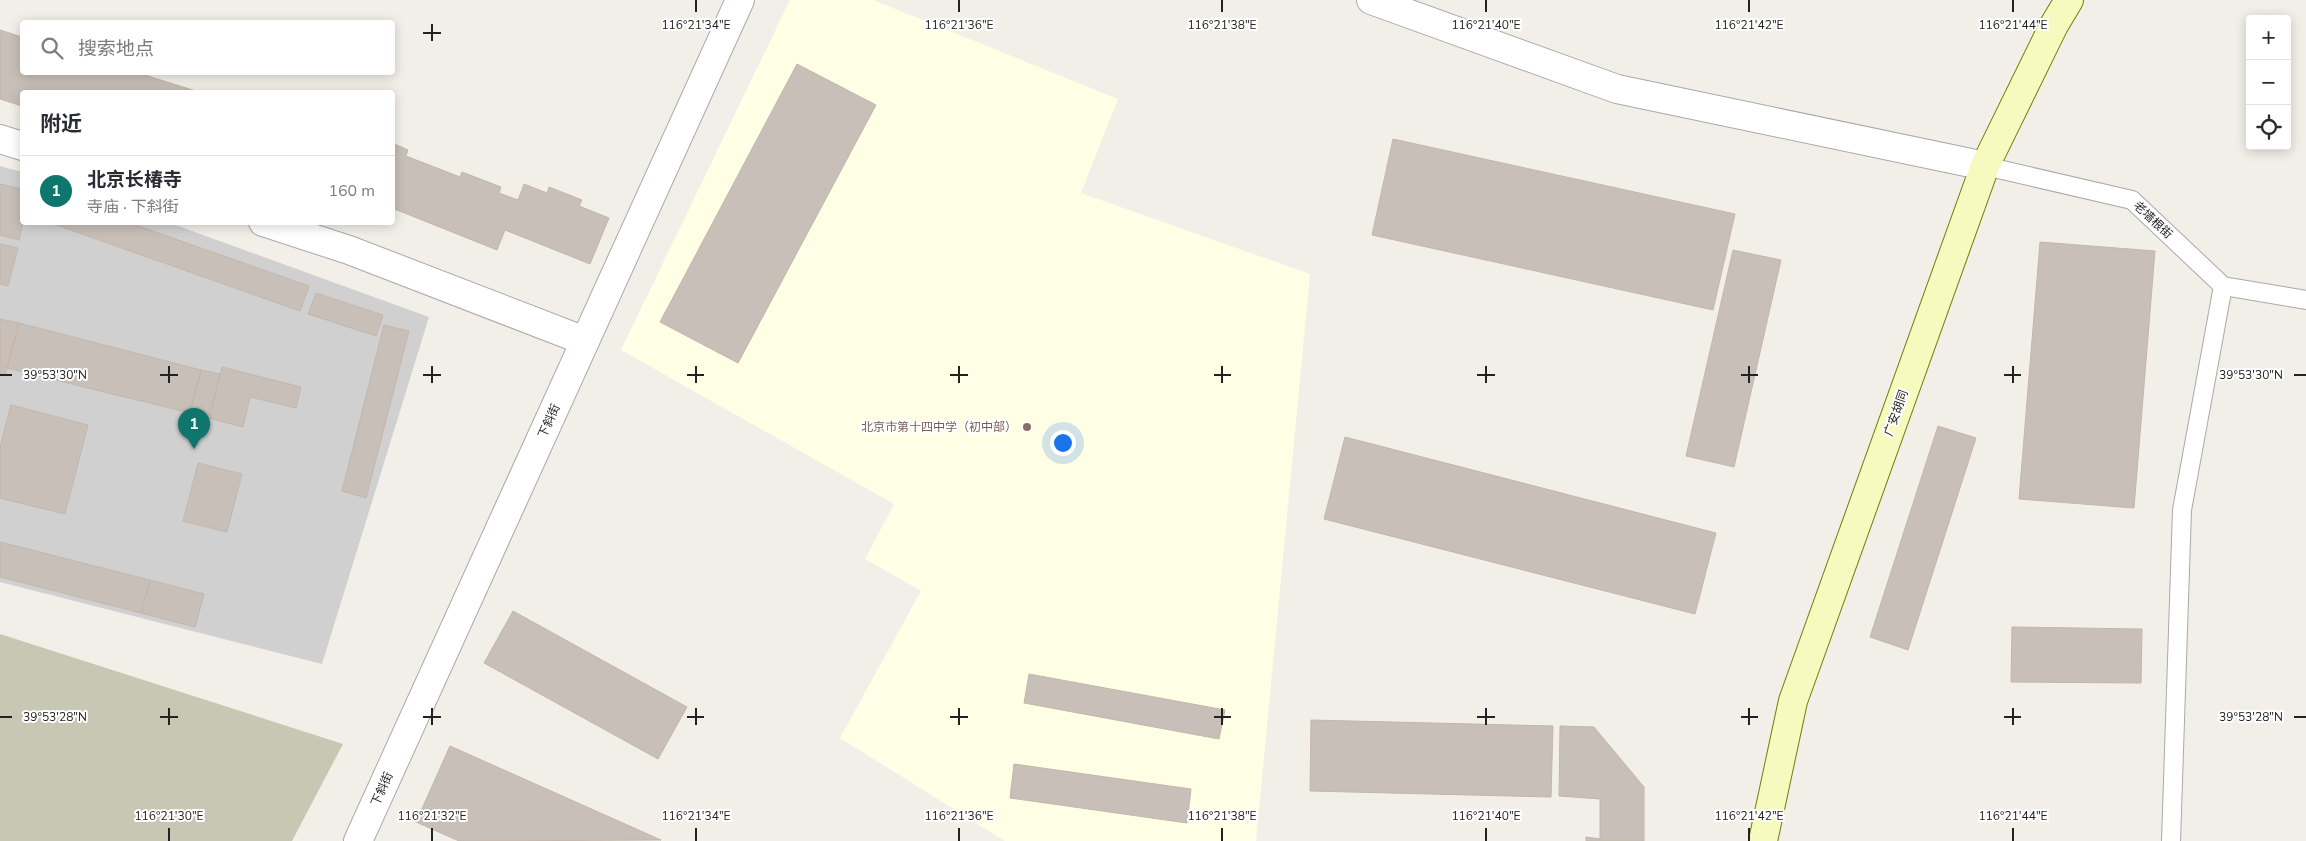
<!DOCTYPE html>
<html lang="zh">
<meta charset="utf-8">
<style>
body{margin:0;font-family:"Nunito Sans","Noto Sans SC",sans-serif;background:#f7f7f7;color:#2b2b33}
.controls{position:absolute;right:15px;top:15px;display:grid;overflow:hidden;border-radius:5px;box-shadow:0 2px 12px #0003}
.controls button{width:45px;height:45px;display:grid;place-items:center;padding:0;border:0;border-bottom:1px solid #e1e1e2;background:#fff;color:#2b2b33;font:25px sans-serif}
.you{position:absolute;left:1062px;top:442px;width:18px;height:18px;margin:-12px;border:4px solid #fff;border-radius:50%;background:#1a73e8;box-shadow:0 0 0 8px #1a73e833}
.badge{display:grid;place-items:center;width:32px;height:32px;border-radius:50%;background:#0f766e;color:#fff;font-size:16px;font-weight:700}
.pin{position:absolute;translate:-50% -41px;filter:drop-shadow(0 1px 2px #0008)}
.pin::after{content:'';position:absolute;top:26px;width:18px;height:15px;background:inherit;clip-path:polygon(0 0,100% 0,50% 100%)}
.list{margin:0;padding:0;list-style:none}
h2{display:flex;justify-content:space-between;align-items:center;height:65px;margin:0;padding:0 20px;font-size:21px}
h2 small{font-size:16px;font-weight:400;color:#7c7c81}
.list li{display:grid;grid-template-columns:32px 1fr auto;gap:15px;align-items:center;box-sizing:border-box;height:70px;padding:0 20px;border-top:1px solid #e1e1e2}
.list b{display:block;font-size:19px;white-space:nowrap}
.list p{margin:0;font-size:16px;white-space:nowrap;color:#7c7c81}
.list em{font-size:16px;font-style:normal;color:#7c7c81}
.icon{flex:none;width:28px;height:28px;fill:none;stroke:currentColor;stroke-width:2;stroke-linecap:round;stroke-linejoin:round}
.map{position:relative;flex:none;width:2306px;height:841px;overflow:hidden}
.search{position:absolute;background:#fff;box-shadow:0 2px 12px #0003;left:20px;top:20px;width:375px;height:55px;display:flex;align-items:center;gap:12px;box-sizing:border-box;padding:0 18px;border-radius:5px;color:#7c7c81;font-size:19px}
.panel{position:absolute;background:#fff;box-shadow:0 2px 12px #0003;left:20px;top:90px;width:375px;height:135px;border-radius:5px}
.map>svg:first-child{display:block}
.education{fill:#ffffe5}
.religious{fill:#d0d0d0}
.construction{fill:#c7c7b4}
.building{fill:#c7bfb8;stroke:#c4b6ab}
.lines{fill:none;stroke-linecap:round;stroke-linejoin:round}
.lane-casing{stroke:#a9a9a9;stroke-width:20}
.street-casing{stroke:#a9a9a9;stroke-width:30}
.secondary-casing{stroke:#707d05;stroke-width:30}
.lane{stroke:#fff;stroke-width:18}
.street{stroke:#fff;stroke-width:28}
.secondary{stroke:#f7fabf;stroke-width:28}
.ticks{fill:none;stroke:#222;stroke-width:2}
.education-dot{fill:#8d6e63;stroke:#fff;stroke-width:2}
.labels{text-anchor:middle;dominant-baseline:central;stroke-width:4;stroke-linejoin:round;paint-order:stroke}
.street-label{font-size:12px;fill:#222;stroke:#fff}
.education-label{font-size:12px;fill:#785e54;stroke:#fff;text-anchor:end}
.ticks-label{font-size:12px;text-anchor:middle;fill:#222;stroke:#fff;stroke-width:4;stroke-linejoin:round;paint-order:stroke}
</style>
<div class="map">
<svg width="2306" height="841" viewBox="0 0 2306 841">
<rect width="100%" height="100%" fill="#f2efe9"/>
<path class="education" d="M790,0H873L1118,99L1081,193L1310,274L1256,841H1005L840,738L921,591L865,559L894,504L621,350Z"/>
<path class="religious" d="M0,166L22,172V222L170,223L429,317L322,664L0,582Z"/>
<path class="construction" d="M0,634L343,744L292,841H0Z"/>
<path class="building" d="M0,30L22,37V72H135L199,92H22V106L0,99Z
M797,64L876,105L738,363L660,322Z
M1393,139L1735,214L1713,310L1372,235Z
M392,143L408,150L406,156L460,177L462,172L501,187L499,193L518,200L524,184L547,193L549,187L582,200L579,206L609,218L590,264L505,230L497,250L392,208Z
M0,184L22,189L23,222L19,240L0,235Z
M48,222H127L309,286L300,311Z
M2040,242L2155,251L2134,508L2019,499Z
M0,244L18,248L8,286L0,284Z
M1733,250L1781,260L1734,467L1686,456Z
M316,293L383,315L376,336L308,314Z
M0,319L19,323L5,376L0,374Z
M19,323L201,370L190,413L7,368Z
M384,325L409,331L366,498L342,491Z
M222,367L301,387L296,408L250,397L243,427L209,418Z
M201,370L220,374L209,418L190,413Z
M11,405L88,425L65,514L0,498V447Z
M1938,426L1976,438L1908,650L1870,637Z
M1345,437L1716,533L1695,614L1324,519Z
M198,463L242,474L227,532L183,521Z
M0,542L150,580L141,613L0,577Z
M150,580L204,594L195,627L141,613Z
M513,611L687,707L658,759L484,663Z
M2012,627L2142,629L2141,683L2011,682Z
M1029,674L1225,710L1219,739L1024,703Z
M1311,720L1553,726L1551,797L1310,791Z
M1560,726L1594,727L1644,787V841H1586V837L1600,839V799L1559,796Z
M450,746L661,840L459,841L416,822Z
M1014,764L1191,789L1187,823L1010,798Z"/>
<g class="lines">
<g class="lane-casing">
<path id="lane" d="M1985,166L2132,200L2223,286L2306,300
M2171,841L2182,510L2223,286"/>
</g>
<g class="street-casing">
<path id="street" d="M1371,0L1617,89L1985,166
M0,139L22,146
M263,222L349,250L585,341
M358,841L740,0"/>
</g>
<g class="secondary-casing">
<path id="secondary" d="M1763,841L1793,701L1985,166L2054,25L2069,0"/>
</g>
<use href="#lane" class="lane"/>
<use href="#street" class="street"/>
<use href="#secondary" class="secondary"/>
</g>
<path class="ticks" d="M696,0V12M959,0V12M1222,0V12M1486,0V12M1749,0V12M2013,0V12M432,24V41M423,33H441M169,366V383M432,366V383M696,366V383M959,366V383M1222,366V383M1486,366V383M1749,366V383M2013,366V383M0,375H12M160,375H178M423,375H441M687,375H704M950,375H968M1214,375H1231M1477,375H1495M1741,375H1758M2004,375H2021M2294,375H2306M169,708V725M432,708V725M696,708V725M959,708V725M1222,708V725M1486,708V725M1749,708V725M2013,708V725M0,717H12M160,717H178M423,717H441M687,717H704M950,717H968M1214,717H1231M1477,717H1495M1741,717H1758M2004,717H2021M2294,717H2306M169,828V841M432,828V841M696,828V841M959,828V841M1222,828V841M1486,828V841M1749,828V841M2013,828V841"/>
<circle class="education-dot" cx="1027" cy="427" r="5"/>
<g class="labels">
<g class="street-label">
<text transform="translate(2153 220) rotate(43)">老墙根街</text>
<text transform="translate(1896 413) rotate(-70)">广安胡同</text>
<text transform="translate(549 421) rotate(-66)">下斜街</text>
<text transform="translate(382 789) rotate(-66)">下斜街</text>
</g>
<g class="education-label">
<text x="1017" y="427">北京市第十四中学（初中部）</text>
</g>
</g>
<g class="ticks-label">
<text x="696" y="29">116°21'34"E</text>
<text x="959" y="29">116°21'36"E</text>
<text x="1222" y="29">116°21'38"E</text>
<text x="1486" y="29">116°21'40"E</text>
<text x="1749" y="29">116°21'42"E</text>
<text x="2013" y="29">116°21'44"E</text>
<text x="55" y="379">39°53'30"N</text>
<text x="2251" y="379">39°53'30"N</text>
<text x="55" y="721">39°53'28"N</text>
<text x="2251" y="721">39°53'28"N</text>
<text x="169" y="820">116°21'30"E</text>
<text x="432" y="820">116°21'32"E</text>
<text x="696" y="820">116°21'34"E</text>
<text x="959" y="820">116°21'36"E</text>
<text x="1222" y="820">116°21'38"E</text>
<text x="1486" y="820">116°21'40"E</text>
<text x="1749" y="820">116°21'42"E</text>
<text x="2013" y="820">116°21'44"E</text>
</g>
</svg>
<div class="controls">
<button>+</button>
<button>−</button>
<button><svg class="icon" aria-label="locate" viewBox="0 0 24 24"><circle cx="12" cy="12" r="6"/><path d="M12 2v4M12 18v4M2 12h4M18 12h4"/></svg></button>
</div>
<div class="you"></div>
<div class="pin badge" style="left:194px;top:449px">1</div>
<div class="search"><svg class="icon" aria-label="search" viewBox="0 0 24 24"><circle cx="10" cy="10" r="6"/><path d="M15 15l6 6"/></svg>搜索地点</div>
<section class="panel">
<h2>附近<small></small></h2>
<ul class="list">
<li><span class="badge">1</span><div><b>北京长椿寺</b><p>寺庙 · 下斜街</p></div><em>160 m</em></li>
</ul>
</section>
</div>
